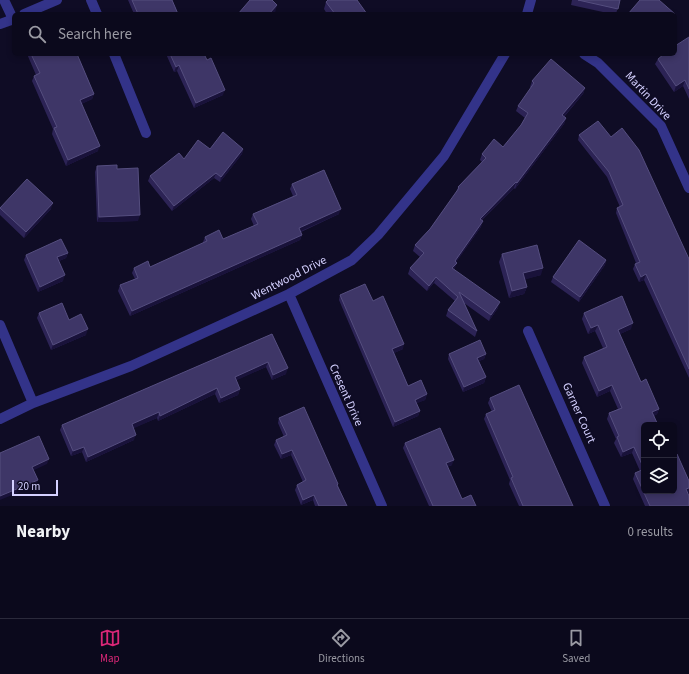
<!DOCTYPE html>
<style>
body{margin:0;font-family:"Source Sans 3",sans-serif;background:#191729;color:#f1f3f6}
.controls{position:absolute;right:12px;bottom:12px;display:grid;overflow:hidden;border-radius:6px;box-shadow:0 2px 6px #0003}
.controls button{width:36px;height:36px;display:grid;place-items:center;padding:0;border:0;border-bottom:1px solid #2b2a3b;background:#0b091c;color:#f1f3f6;font:20px sans-serif}
.scale{position:absolute;left:12px;bottom:10px;width:46px;box-sizing:border-box;padding-left:4px;border:2px solid #d4d0ff;border-top:0;font-size:11px;line-height:14px;white-space:nowrap;color:#d4d0ff;-webkit-text-stroke:3px #0f0c25;paint-order:stroke}
.list{margin:0;padding:0;list-style:none}
h2{display:flex;justify-content:space-between;align-items:center;height:52px;margin:0;padding:0 16px;font-size:17px}
h2 small{font-size:13px;font-weight:400;color:#9a9aa3}
.icon{flex:none;width:22px;height:22px;fill:none;stroke:currentColor;stroke-width:2;stroke-linecap:round;stroke-linejoin:round}
.map{position:relative;flex:none;width:689px;height:506px;overflow:hidden}
.search{position:absolute;background:#0b091c;box-shadow:0 2px 6px #0003;left:12px;right:12px;top:12px;height:44px;display:flex;align-items:center;gap:10px;box-sizing:border-box;padding:0 14px;border-radius:6px;color:#9a9aa3;font-size:15px}
.sheet{height:112px;background:#0b091c}
nav{display:flex;justify-content:space-around;align-items:center;box-sizing:border-box;height:56px;border-top:1px solid #2b2a3b;background:#0b091c;font-size:11px;color:#9a9aa3}
nav a{display:grid;justify-items:center;gap:2px}
nav .on{color:#db2777}
.map>svg:first-child{display:block}
.lines{fill:none;stroke-linecap:round;stroke-linejoin:round}
.street{stroke:#333389;stroke-width:10}
.wall{fill:#2c2355}
.shaded-wall{fill:#19123a}
.building{fill:#3e3667;stroke:#554e7f}
.labels{text-anchor:middle;dominant-baseline:central;stroke-width:4;stroke-linejoin:round;paint-order:stroke}
.street-label{font-size:12px;fill:#d4d0ff;stroke:#0f0c25}
</style>
<div class="map">
<svg width="689" height="506" viewBox="0 0 689 506">
<rect width="100%" height="100%" fill="#0f0c25"/>
<g class="lines">
<path class="street" d="M4,0L13,19
M91,0L97,14
M24,14L57,0
M527,14L531,0
M0,24L14,19
M114,54L146,133
M584,54L598,63L661,126L689,188
M289,294L382,506
M0,325L33,403
M528,331L605,506
M0,419L33,403L131,366L289,294L352,260L378,235L444,156L505,54"/>
</g>
<path class="wall" d="M128,0H172L178,14H134Z
M572,0H620L616,14H612L571,5Z
M326,2L367,14H327L324,9Z
M689,37V99L683,86L674,92L655,64L658,59Z
M27,54H77L94,94L92,99L81,104L98,151L66,166L52,134L53,129L32,81L34,76L36,75Z
M166,54H204L223,95L194,108L177,71L174,72Z
M532,81L585,88L583,94L564,117L566,118L564,124L515,189L514,188L482,220L481,227L456,262L457,263L454,269L498,308L489,321L464,303L477,331L475,337L446,316L448,310L455,301L434,283L427,291L408,274L410,268L420,257L413,251L415,245L430,229L456,193L458,187L482,162L480,160L482,154L503,147L521,125L525,118L516,111L518,106L531,88L530,87Z
M579,135L689,259V378L644,280L639,282L633,269L635,264L636,263L616,213L617,208L620,207L607,177L578,140Z
M210,149H243L242,154L220,182L214,178L172,211L148,181L150,176L184,159Z
M97,166L117,169L138,221L97,222L95,172Z
M292,184L339,214L301,232L302,235L300,240L130,316L118,291L120,285L135,279L132,273L134,268L150,267L203,243V242L205,237L223,239L254,226L251,219L253,214L293,196L290,189Z
M0,208L51,209L24,238L0,215Z
M68,253L66,258L59,261L63,281L38,292L24,260L26,255Z
M502,254L541,275L525,279L527,287L524,294L509,298L499,262Z
M606,260L605,265L579,302L551,282L553,277Z
M340,295L373,301L403,349L394,353L408,386L427,394L425,400L416,403L420,411L418,416L393,427L339,300Z
M39,313L86,335L51,350L37,318Z
M584,313L631,329L620,334L641,382L659,409L657,414L654,416L644,425L688,493L689,506H645L633,479L635,473L640,471L632,453L621,457L614,443L616,439L607,419L609,413L618,409L610,391L597,397L582,363L584,357L603,348L595,331L588,334L582,319Z
M272,334L286,374L272,380L266,367L236,380L240,389L238,395L219,403L215,394L158,421L157,418L133,428L134,440L86,462L82,452L71,456L60,430L62,425Z
M449,354H486L484,359L479,361L486,377L484,383L463,392L448,359Z
M490,398L573,506H519L509,484L510,480L484,419L486,414L492,412L488,403Z
M279,418L338,486L347,506H315L313,500L301,505L295,490L297,485L303,482L291,455L281,459L274,445L276,440L284,437L278,423Z
M405,443L452,465L447,467L462,499L476,506H429L403,448Z"/>
<path class="shaded-wall" d="M277,5L275,13L273,14H269Z
M179,65L177,71L174,72L176,67Z
M685,80L683,86L674,92L676,86Z
M585,88L583,94L560,121L562,115Z
M225,90L223,95L194,108L196,103Z
M94,94L92,99L78,106L80,100Z
M566,118L564,124L515,189L517,183Z
M100,146L98,151L66,166L68,160Z
M243,149L242,154L220,182L221,177Z
M216,173L214,178L172,211L174,206Z
M516,182L514,188L477,224L480,219Z
M53,203L51,209L24,238L26,232Z
M341,209L339,214L297,233L299,228Z
M140,215L138,221L97,222L99,217Z
M483,221L481,227L453,267L455,261Z
M302,235L300,240L130,316L132,311Z
M68,253L66,258L55,263L57,257Z
M606,260L605,265L579,302L580,297Z
M457,263L455,268L450,273L452,268Z
M543,268L541,275L520,281L523,273Z
M646,274L644,280L639,282L641,277Z
M65,275L63,281L38,292L40,287Z
M436,277L434,283L427,291L429,286Z
M527,287L524,294L509,298L512,291Z
M500,302L498,308L489,321L491,315Z
M633,323L631,329L616,336L618,330Z
M598,325L595,331L588,334L591,328Z
M88,329L86,335L51,350L53,345Z
M404,344L403,349L390,355L392,349Z
M486,354L484,359L475,363L477,358Z
M268,362L266,367L233,382L235,377Z
M288,368L286,374L272,380L273,375Z
M486,377L484,383L463,392L464,387Z
M612,385L610,391L597,397L599,391Z
M217,388L215,394L158,421L160,416Z
M240,389L238,395L219,403L221,398Z
M427,394L425,400L413,405L415,400Z
M659,409L657,414L650,418L652,412Z
M420,411L418,416L393,427L395,422Z
M159,412L157,418L130,430L132,424Z
M136,435L134,440L86,462L88,457Z
M84,447L82,452L71,456L73,451Z
M634,447L632,453L621,457L623,452Z
M292,450L291,455L281,459L282,454Z
M49,459L47,464L30,472L32,467Z
M454,460L452,465L444,468L446,463Z
M38,480L36,485L0,500V496Z
M689,488V493L684,495L686,489Z
M314,495L313,500L301,505L303,500Z"/>
<path class="building" d="M132,0H172L178,14H138Z
M250,0H272L277,5L269,14H238Z
M328,0H357L367,14H335L326,2Z
M578,0H620L618,9Z
M640,0H659L675,14H628Z
M689,37V89L685,80L676,86L658,59L664,54H675V46Z
M31,54H77L94,94L80,100L100,146L68,160L54,128L57,127L34,76L40,73Z
M170,54H204L207,60L211,58L225,90L196,103L179,65L176,67Z
M551,59L585,88L562,115L566,118L517,183L516,182L480,219L483,221L455,261L457,263L452,268L500,302L491,315L459,292L477,331L448,310L458,297L436,277L429,286L410,268L424,253L415,245L430,229L459,188L458,187L486,158L482,154L494,139L503,147L521,125L528,113L518,106L534,83L532,81Z
M598,121L611,137L622,128L639,150L689,259V369L646,274L641,277L635,264L640,262L617,208L623,205L609,172L579,135Z
M223,132L243,149L221,177L216,173L174,206L150,176L179,153L184,159L198,140L210,149Z
M117,165V169L138,168L140,215L99,217L97,166Z
M324,170L341,209L299,228L302,235L132,311L120,285L138,278L134,268L148,261L150,267L207,241L205,237L219,230L223,239L258,224L253,214L297,195L292,184Z
M27,179L53,203L26,232L0,208Z
M61,239L68,253L57,257L65,275L40,287L26,255Z
M579,240L606,260L580,297L553,277Z
M537,245L543,268L523,273L527,287L512,291L502,254Z
M365,284L373,301L383,296L404,344L392,349L408,386L421,380L427,394L415,400L420,411L395,422L340,295Z
M622,296L633,323L618,330L641,382L646,379L659,409L652,412L658,425H644V491H674V455L677,454L689,481V488L686,489L689,496V506H650L635,473L644,469L634,447L623,452L617,437L619,436L609,413L622,408L612,385L599,391L584,357L607,347L598,325L591,328L584,313Z
M62,303L69,320L81,314L88,329L53,345L39,313Z
M272,334L288,368L273,375L268,362L235,377L240,389L221,398L217,388L160,416L159,412L132,424L136,435L88,457L84,447L73,451L62,425Z
M480,340L486,354L477,358L486,377L464,387L449,354Z
M519,385L573,506H523L511,478L513,477L486,414L495,410L490,398Z
M304,407L338,484L337,485L347,506H319L314,495L303,500L297,485L306,480L292,450L282,454L276,440L287,435L279,418Z
M440,428L454,460L446,463L462,499L471,495L476,506H433L405,443Z
M39,436L49,459L32,467L38,480L0,496V453Z"/>
<g class="labels">
<g class="street-label">
<text transform="translate(648 96) rotate(47)">Martin Drive</text>
<text transform="translate(289 278) rotate(-27)">Wentwood Drive</text>
<text transform="translate(346 395) rotate(66)">Cresent Drive</text>
<text transform="translate(579 413) rotate(66)">Garner Court</text>
</g>
</g>
</svg>
<div class="controls">
<button><svg class="icon" aria-label="locate" viewBox="0 0 24 24"><circle cx="12" cy="12" r="6"/><path d="M12 2v4M12 18v4M2 12h4M18 12h4"/></svg></button>
<button><svg class="icon" aria-label="layers" viewBox="0 0 24 24"><path d="M12 4l9 5-9 5-9-5zM3 14l9 5 9-5"/></svg></button>
</div>
<div class="scale">20 m</div>
<div class="search"><svg class="icon" aria-label="search" viewBox="0 0 24 24"><circle cx="10" cy="10" r="6"/><path d="M15 15l6 6"/></svg>Search here</div>
</div>
<section class="sheet">
<h2>Nearby<small>0 results</small></h2>
<ul class="list">
</ul>
</section>
<nav>
<a class="on"><svg class="icon" aria-label="map" viewBox="0 0 24 24"><path d="M3 6l6-2 6 2 6-2v14l-6 2-6-2-6 2zM9 4v14M15 6v14"/></svg>Map</a>
<a><svg class="icon" aria-label="directions" viewBox="0 0 24 24"><path d="M12 3l9 9-9 9-9-9zM9 14v-3h6M13 9l2 2-2 2"/></svg>Directions</a>
<a><svg class="icon" aria-label="saved" viewBox="0 0 24 24"><path d="M7 4h10v16l-5-4-5 4z"/></svg>Saved</a>
</nav>
